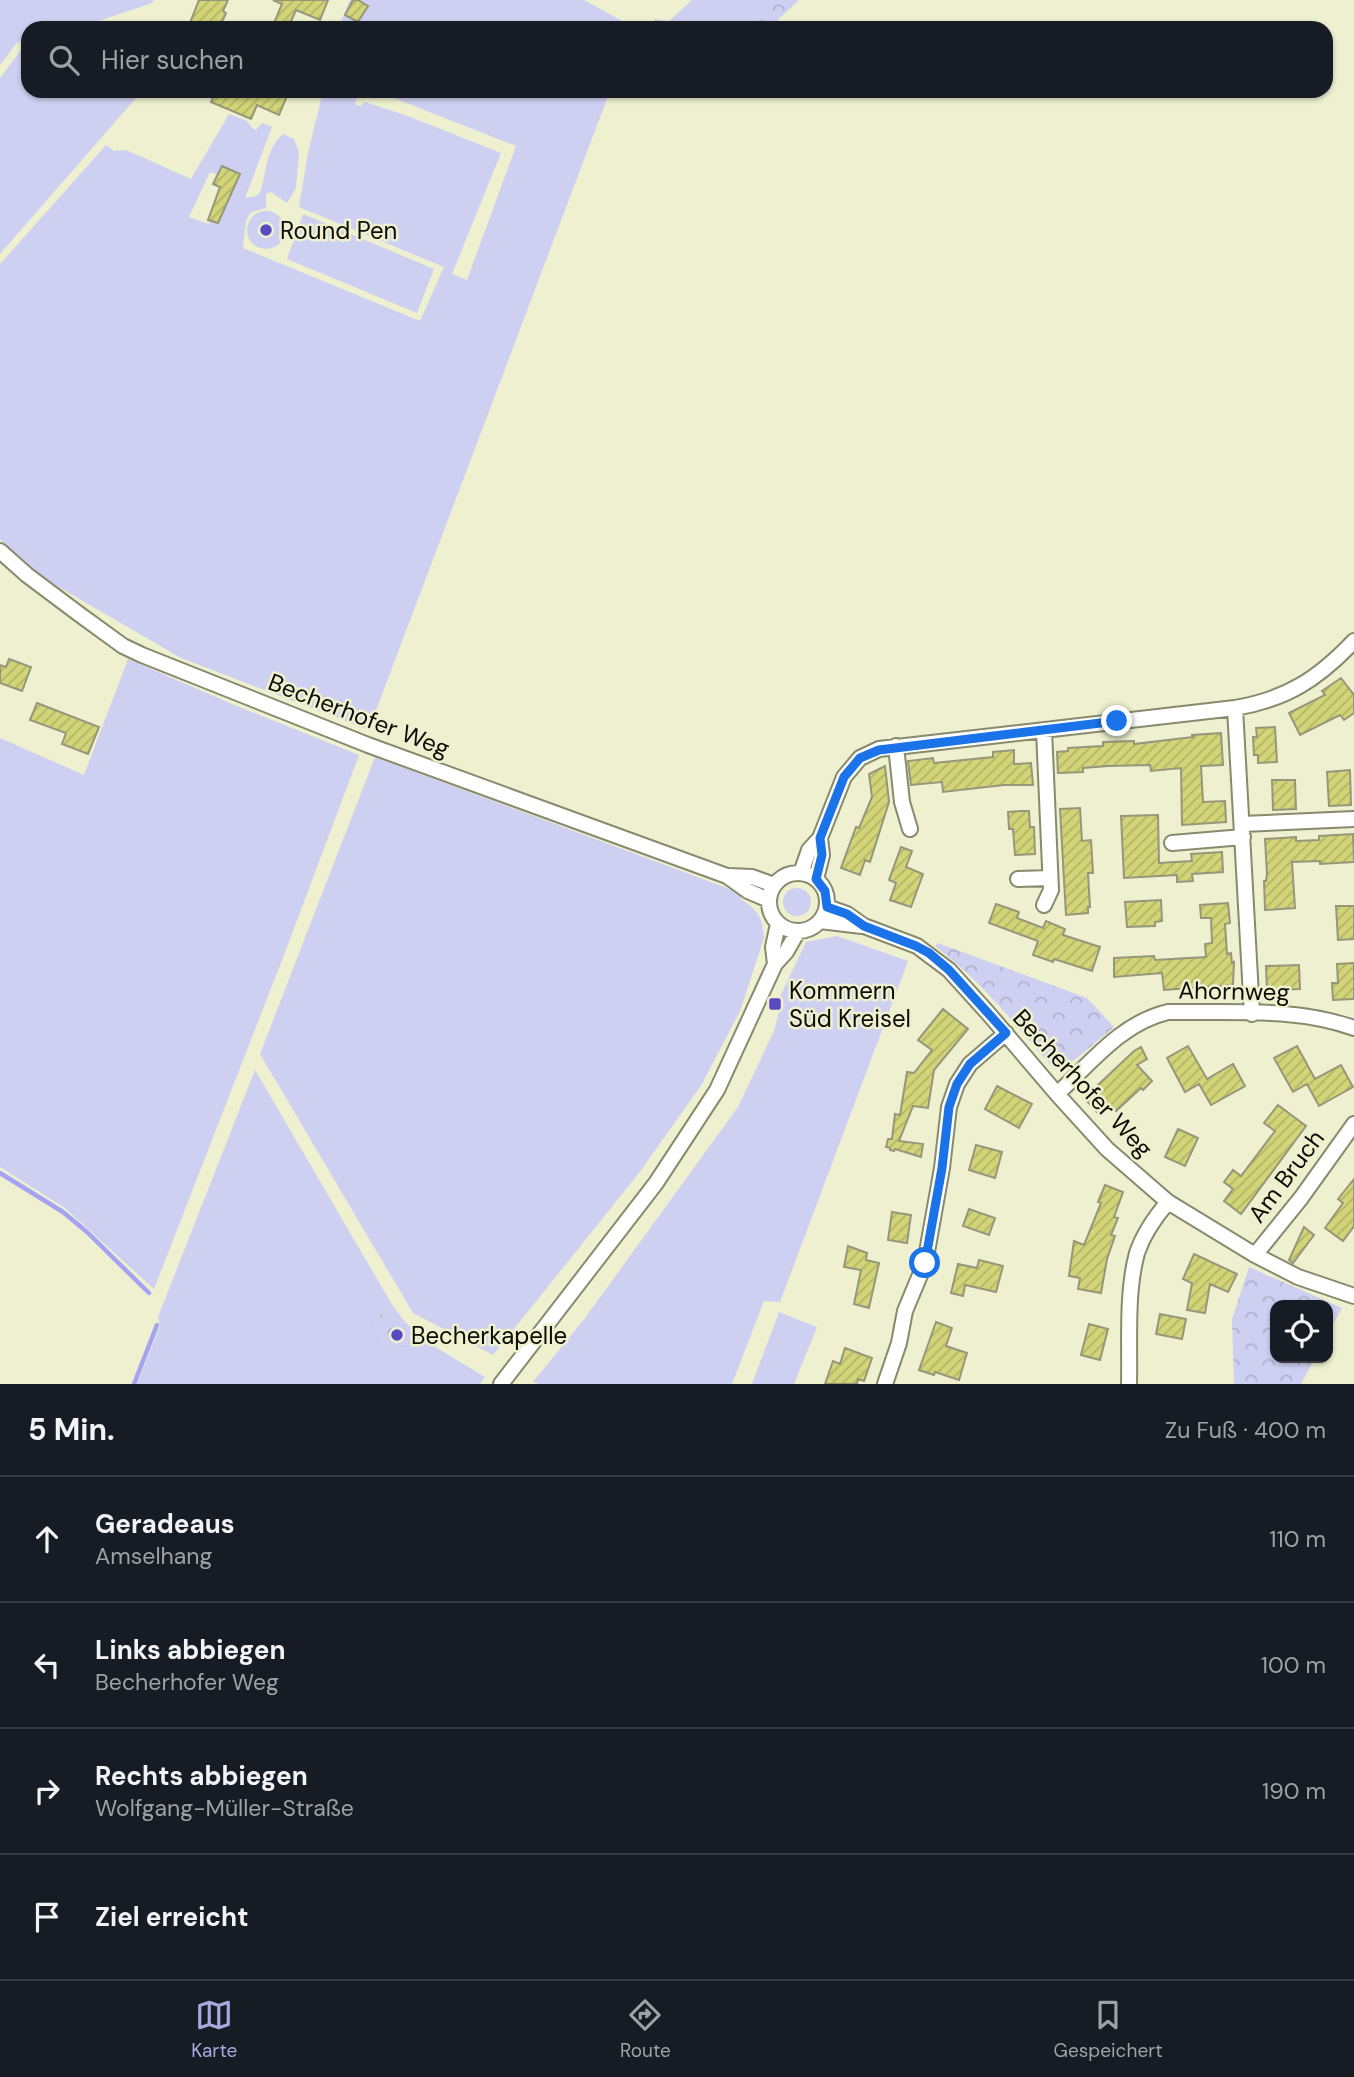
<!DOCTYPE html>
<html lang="de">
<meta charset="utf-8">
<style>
body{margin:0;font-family:"DM Sans",sans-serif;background:#20242c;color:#f1f3f6}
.controls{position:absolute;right:21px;bottom:21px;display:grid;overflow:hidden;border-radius:14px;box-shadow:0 2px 5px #0004}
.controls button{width:63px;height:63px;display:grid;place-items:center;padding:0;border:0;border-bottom:2px solid #363941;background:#171b24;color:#f1f3f6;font:35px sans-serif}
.stop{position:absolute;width:21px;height:21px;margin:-16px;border:5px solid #1a73e8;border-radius:50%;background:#fff}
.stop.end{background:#1a73e8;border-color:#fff;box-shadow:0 2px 7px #0008}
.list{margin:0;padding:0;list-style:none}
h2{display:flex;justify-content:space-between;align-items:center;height:91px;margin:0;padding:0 28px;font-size:30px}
h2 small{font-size:23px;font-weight:400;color:#9ea1a6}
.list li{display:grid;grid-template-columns:46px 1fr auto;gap:21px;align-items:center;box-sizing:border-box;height:126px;padding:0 28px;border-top:2px solid #363941}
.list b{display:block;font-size:26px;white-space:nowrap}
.list p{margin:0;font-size:23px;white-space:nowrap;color:#9ea1a6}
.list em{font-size:23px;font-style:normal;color:#9ea1a6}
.icon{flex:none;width:38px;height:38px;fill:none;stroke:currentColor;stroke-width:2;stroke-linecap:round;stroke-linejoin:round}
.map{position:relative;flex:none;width:1354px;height:1384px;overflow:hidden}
.search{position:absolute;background:#171b24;box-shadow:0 2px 5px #0004;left:21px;right:21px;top:21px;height:77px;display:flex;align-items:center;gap:18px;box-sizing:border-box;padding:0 24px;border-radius:21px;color:#9ea1a6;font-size:26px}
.sheet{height:595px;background:#171b24}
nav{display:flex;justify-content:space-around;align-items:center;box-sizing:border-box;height:98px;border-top:2px solid #363941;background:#171b24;font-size:19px;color:#9ea1a6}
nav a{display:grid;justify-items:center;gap:4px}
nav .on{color:#ada7df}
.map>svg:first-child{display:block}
.green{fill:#ced0f1;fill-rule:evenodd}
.forest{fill:url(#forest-crowns)}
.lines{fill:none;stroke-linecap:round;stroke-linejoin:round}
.stream{stroke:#a4a3f4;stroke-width:4.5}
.building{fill:url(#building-hatch);stroke:#96977a;stroke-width:2}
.street-casing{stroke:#888a6d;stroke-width:18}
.street{stroke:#fff;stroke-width:14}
.route{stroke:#1a73e8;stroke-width:9}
.poi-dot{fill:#594ac2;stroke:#eef0d0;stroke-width:2.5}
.labels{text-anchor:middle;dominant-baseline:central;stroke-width:5;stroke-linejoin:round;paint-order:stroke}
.poi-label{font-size:24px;fill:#0c0c03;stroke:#eef0d0;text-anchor:start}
.street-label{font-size:24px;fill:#0c0c03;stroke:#eef0d0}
</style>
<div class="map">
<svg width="1354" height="1384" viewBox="0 0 1354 1384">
<defs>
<pattern id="forest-crowns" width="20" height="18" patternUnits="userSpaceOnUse" patternTransform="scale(1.75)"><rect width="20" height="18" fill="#ced0f1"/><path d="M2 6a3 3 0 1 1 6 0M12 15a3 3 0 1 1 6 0" fill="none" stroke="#b0b1cd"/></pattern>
<pattern id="building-hatch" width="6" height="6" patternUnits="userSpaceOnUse" patternTransform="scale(1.75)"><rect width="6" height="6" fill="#d2d478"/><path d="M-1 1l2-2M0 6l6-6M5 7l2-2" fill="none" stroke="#b3b566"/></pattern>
</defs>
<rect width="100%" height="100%" fill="#eef0d0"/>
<path class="green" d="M0,0H154L152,3L78,28H28V36L16,44L0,65Z
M350,0H584L626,23V28H338Z
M692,0H773L740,28H649L655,19L669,21Z
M28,49V91H142L0,254V78L21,50Z
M323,91H359L355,104L360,106L365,102L408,116L501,153L452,274L467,280L516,146L376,91H610L372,721L364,728L181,658L33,572L0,539V264L106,145L114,151L126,150L191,179L229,114L247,121L252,128L256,130L262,123L272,127L245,198L256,196L260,193C267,171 265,150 283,134L294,139L299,152L296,188L287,203L271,192L266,194V208L251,212L246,221L243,248L420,321L444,267L299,207L308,153ZM210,172L224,177L209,224L189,217Z
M247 230a19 19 0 1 1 38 0a19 19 0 1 1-38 0Z
M303,214L434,269L417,313L287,259Z
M128,659L232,704L359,755L284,955L154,1289L65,1208L0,1167V738L84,775Z
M375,757L743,894L741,899C759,911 762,917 764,938L740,1011L702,1084L639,1173L493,1355L413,1313L260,1054Z
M783 902a14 14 0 1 1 28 0a14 14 0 1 1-28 0Z
M837,936L908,961L780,1302L764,1301L732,1384H538L533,1382L585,1318L738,1107L774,1031L781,1004L778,1001L806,942Z
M255,1070L391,1303L374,1323L388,1346L427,1342L485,1377L480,1384H137L160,1326L158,1317Z
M779,1312L817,1327L794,1384H752Z"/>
<path class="forest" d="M773,0H799L769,28H740Z
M938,943L1087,998L1114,1027L1077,1058L1060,1069L1053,1068C1015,1024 981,981 935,946Z
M1249,1267L1342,1308L1328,1334V1305H1275V1358H1315L1301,1384H1234L1232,1319Z
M391,1303L405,1322L427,1342L388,1346L374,1323Z"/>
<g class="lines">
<path class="stream" d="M0,1173L63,1212L87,1232L149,1293
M134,1384L157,1325"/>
</g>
<path class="building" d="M199,0H228L223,11L226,13L219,28H188Z
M273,0H328L320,20L296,10L288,28H272L282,4Z
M353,0H358L368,6L358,22L345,15Z
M216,91H289L279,115L257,105L251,119L211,102Z
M222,166L240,174L218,223L208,220L220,187L213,184Z
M9,659L31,667L22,691L0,683V665L6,667Z
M1341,678L1354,695V713L1344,720L1340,715L1300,735L1289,713L1325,695L1322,691Z
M37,703L99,727L88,754L62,744L66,733L30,720Z
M1275,727L1277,762L1258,763V755H1254L1253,737H1257L1256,728Z
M1221,733L1223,765L1201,766L1203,802L1225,801L1226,822L1182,825L1181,768L1151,771L1150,765L1108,766L1083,768V772L1058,773L1057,752L1068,751V748L1103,746V742L1134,741V744L1193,737L1192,735Z
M1014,750V764L1031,763L1033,785H1004L943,792L942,782L911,785L908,761L933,758L934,763L993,757V752Z
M885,766L889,802L870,862L865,860L860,875L841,868L856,827L859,828L872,797L869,774Z
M1350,770L1351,805L1329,806L1327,772Z
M1272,780H1295L1296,809L1273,810Z
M1080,808L1082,841L1091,840L1093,873H1088L1090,907H1088V913L1066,915L1060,809Z
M1021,811H1029L1030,827H1034L1035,854L1015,855L1013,829H1009L1008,812Z
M1158,815L1159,863L1192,861L1191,854L1222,852L1223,872L1192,874L1193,881L1177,882V875L1124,878L1121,816Z
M1353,834L1354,862L1320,864V861L1292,862L1295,908L1265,910L1264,881H1266L1267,874L1265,839L1296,837V841L1319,840V836Z
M901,847L912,851L906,867L923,874L911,907L890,900L896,883L889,880Z
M1161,900L1162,921L1155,922V926L1127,927L1125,902Z
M1228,903L1230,923L1225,924L1227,954L1231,953L1232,963L1234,962L1233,985L1164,990L1162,973L1114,977V958L1154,956L1155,960L1206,957L1205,944L1212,943L1211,918H1201L1200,905Z
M996,904L1019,912L1017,918L1043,928L1046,921L1065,929L1063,935L1100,947L1092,971L1054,959L1053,962L1033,955L1038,941L989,923Z
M1336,906H1354V939L1338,940Z
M1354,963V999L1333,1000L1332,983H1338L1337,964Z
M1299,965L1300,989L1267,990L1266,966Z
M943,1009L968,1029L934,1070L928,1108L913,1106L899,1141L923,1144L921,1157L895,1149L894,1151L890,1150V1148L886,1147L888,1139H892L895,1114L900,1115L907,1072L914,1073L932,1050L918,1040Z
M1188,1046L1207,1079L1233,1064L1245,1086L1211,1105L1199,1084L1185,1092L1167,1058Z
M1297,1046L1315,1079L1341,1065L1353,1087L1319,1106L1307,1084L1293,1092L1274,1058Z
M1141,1047L1147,1059L1137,1065L1152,1081L1143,1090L1141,1088L1116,1111L1108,1103L1098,1113L1084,1098L1134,1051Z
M997,1086L1032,1104L1019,1128L985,1109Z
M1278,1105L1306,1126L1241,1214L1224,1201L1233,1189L1224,1182L1233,1170L1241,1176L1275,1131L1264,1123Z
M1178,1129L1198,1138L1185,1166L1165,1157Z
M976,1145L1002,1152L995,1178L969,1170Z
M1354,1179V1226L1343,1241L1325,1228L1343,1203L1338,1199Z
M1105,1185L1123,1192L1114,1217L1118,1218L1111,1235L1115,1236L1107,1259L1101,1293L1078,1289L1080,1278L1069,1276L1074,1241L1084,1245L1101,1203L1098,1202Z
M969,1209L995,1218L989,1235L963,1226Z
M892,1212L911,1215L907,1243L888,1240Z
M1304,1227L1314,1235L1293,1263L1289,1260Z
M848,1246L867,1253L866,1260L879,1263L869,1308L854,1304L861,1270L844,1267Z
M1194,1254L1237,1274L1228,1292L1210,1284L1205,1313L1187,1310L1192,1283L1183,1279Z
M979,1260L1003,1266L996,1292L965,1285L963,1296L951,1293L958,1264L977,1268Z
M1160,1314L1186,1319L1182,1339L1156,1334Z
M936,1322L952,1328L946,1346L967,1353L959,1380L935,1372L934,1375L919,1370Z
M1089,1324L1108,1329L1100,1360L1081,1355Z
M845,1348L872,1358L864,1381L858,1379L857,1384H825L833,1361L840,1364Z"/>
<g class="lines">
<g class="street-casing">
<path id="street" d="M0,551L27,575L79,614L123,646L142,655L368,745L727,876L748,891L769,900
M1235,708L1252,1014
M1044,730L1051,890L1044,905
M896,746L902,802L910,829
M1242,824L1354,819
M1172,843L1243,837
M769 902a29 29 0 1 1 58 0a29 29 0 1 1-58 0Z
M801,873L809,850L820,838L844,777L860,758L879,749L1235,708C1287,699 1318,679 1354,641
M728,876L752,877L774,885
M816,879L822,855L820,838
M1018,879L1050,878
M827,907L847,914L864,926L917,946L949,970L988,1013L1057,1094L1107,1149L1168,1202L1255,1255L1298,1277L1354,1296
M820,921L862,926
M775,964L773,947L778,924
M1057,1094C1091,1063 1121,1023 1168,1012C1230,1013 1295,1007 1354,1028
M1255,1255L1301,1198L1354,1124
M501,1384L656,1183L717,1090L775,964L786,952L798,931
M885,1384L899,1343L905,1311L925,1263L942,1168L949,1107L957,1084L970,1064L1006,1033
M1129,1384C1130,1343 1126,1293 1137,1253C1143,1235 1156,1216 1168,1202"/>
</g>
<use href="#street" class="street"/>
</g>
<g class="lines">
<path class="route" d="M925,1263L942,1168L949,1107L957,1084L970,1064L1006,1033L949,970L929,953L916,946L864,926L847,914L827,907L825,891L816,879L822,855L820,838L844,777L860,758L879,750L1117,721"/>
</g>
<g class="poi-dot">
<circle cx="266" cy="230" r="7"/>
<rect x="768" y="997" width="14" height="14" rx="3.5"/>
<circle cx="397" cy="1335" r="7"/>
</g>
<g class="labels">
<g class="poi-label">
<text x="280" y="230">Round Pen</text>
<text x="789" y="990">Kommern<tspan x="789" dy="28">Süd Kreisel</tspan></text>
<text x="411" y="1335">Becherkapelle</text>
</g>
<g class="street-label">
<text transform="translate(359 715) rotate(21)">Becherhofer Weg</text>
<text transform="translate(1234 991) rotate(1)">Ahornweg</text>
<text transform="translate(1083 1083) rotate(47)">Becherhofer Weg</text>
<text transform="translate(1286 1176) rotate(-53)">Am Bruch</text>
</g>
</g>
</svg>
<div class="controls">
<button><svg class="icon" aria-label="locate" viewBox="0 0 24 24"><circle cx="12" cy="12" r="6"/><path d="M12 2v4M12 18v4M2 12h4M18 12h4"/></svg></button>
</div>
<div class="stop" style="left:925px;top:1263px"></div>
<div class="stop end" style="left:1117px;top:721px"></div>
<div class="search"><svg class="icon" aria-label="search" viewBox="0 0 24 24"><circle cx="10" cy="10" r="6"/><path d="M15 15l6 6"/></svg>Hier suchen</div>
</div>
<section class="sheet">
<h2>5 Min.<small>Zu Fuß · 400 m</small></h2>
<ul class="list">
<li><svg class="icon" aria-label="ahead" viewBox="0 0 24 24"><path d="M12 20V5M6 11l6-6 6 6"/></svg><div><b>Geradeaus</b><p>Amselhang</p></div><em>110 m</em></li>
<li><svg class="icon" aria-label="left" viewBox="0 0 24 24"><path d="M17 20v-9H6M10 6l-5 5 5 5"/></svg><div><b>Links abbiegen</b><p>Becherhofer Weg</p></div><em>100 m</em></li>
<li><svg class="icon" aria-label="right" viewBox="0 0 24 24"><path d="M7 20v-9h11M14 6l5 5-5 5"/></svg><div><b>Rechts abbiegen</b><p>Wolfgang-Müller-Straße</p></div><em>190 m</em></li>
<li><svg class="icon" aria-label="arrive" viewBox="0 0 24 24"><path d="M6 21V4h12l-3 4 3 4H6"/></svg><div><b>Ziel erreicht</b></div></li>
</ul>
</section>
<nav>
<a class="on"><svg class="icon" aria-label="map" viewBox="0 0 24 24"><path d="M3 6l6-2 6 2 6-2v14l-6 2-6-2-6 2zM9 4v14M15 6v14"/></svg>Karte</a>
<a><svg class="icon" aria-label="directions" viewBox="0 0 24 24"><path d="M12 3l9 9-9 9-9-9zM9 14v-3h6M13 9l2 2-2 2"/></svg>Route</a>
<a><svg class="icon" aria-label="saved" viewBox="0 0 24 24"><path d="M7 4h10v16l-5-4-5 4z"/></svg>Gespeichert</a>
</nav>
